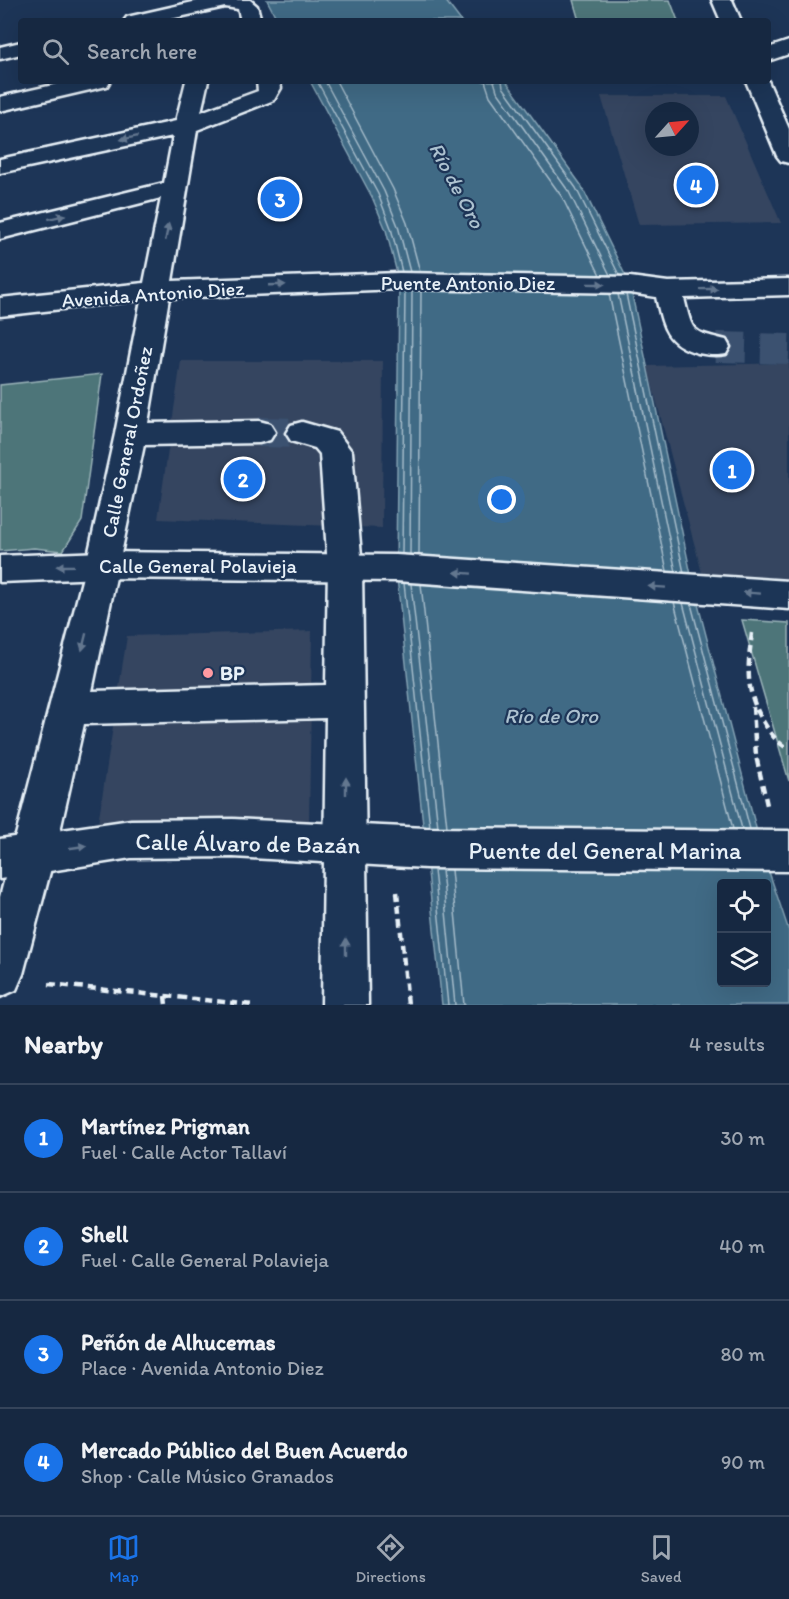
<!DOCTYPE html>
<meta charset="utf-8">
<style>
body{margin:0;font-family:Itim,sans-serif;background:#23344c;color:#f1f3f6}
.controls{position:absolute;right:18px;bottom:18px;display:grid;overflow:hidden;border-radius:6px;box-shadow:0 6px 24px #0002}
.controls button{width:54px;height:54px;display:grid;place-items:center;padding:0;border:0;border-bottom:2px solid #35445a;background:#162841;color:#f1f3f6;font:30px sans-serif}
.compass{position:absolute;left:645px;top:102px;width:54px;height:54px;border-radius:50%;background:#162841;box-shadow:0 6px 24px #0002;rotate:63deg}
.you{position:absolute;left:502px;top:500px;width:21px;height:21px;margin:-15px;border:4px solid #fff;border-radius:50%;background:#1a73e8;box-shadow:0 0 0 9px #1a73e833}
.badge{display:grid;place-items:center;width:39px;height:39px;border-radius:50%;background:#1a73e8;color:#fff;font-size:20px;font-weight:700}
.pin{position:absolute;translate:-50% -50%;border:3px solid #fff;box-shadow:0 2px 6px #0006}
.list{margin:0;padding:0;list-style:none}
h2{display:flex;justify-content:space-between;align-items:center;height:78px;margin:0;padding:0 24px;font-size:26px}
h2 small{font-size:20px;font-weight:400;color:#9ea6b1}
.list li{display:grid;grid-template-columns:39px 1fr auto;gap:18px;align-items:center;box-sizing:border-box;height:108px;padding:0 24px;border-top:2px solid #35445a}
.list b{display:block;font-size:22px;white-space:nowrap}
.list p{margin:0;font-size:20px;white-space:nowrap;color:#9ea6b1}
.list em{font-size:20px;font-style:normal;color:#9ea6b1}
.icon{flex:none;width:33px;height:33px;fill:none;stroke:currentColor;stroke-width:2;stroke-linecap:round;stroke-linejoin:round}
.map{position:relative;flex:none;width:789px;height:1005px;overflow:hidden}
.search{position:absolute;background:#162841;box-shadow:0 6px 24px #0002;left:18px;right:18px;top:18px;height:66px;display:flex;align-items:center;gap:15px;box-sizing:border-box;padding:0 21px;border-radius:6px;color:#9ea6b1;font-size:22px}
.sheet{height:510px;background:#162841}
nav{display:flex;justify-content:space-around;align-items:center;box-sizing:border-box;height:84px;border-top:2px solid #35445a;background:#162841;font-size:16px;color:#9ea6b1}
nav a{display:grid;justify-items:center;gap:3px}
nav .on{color:#1a73e8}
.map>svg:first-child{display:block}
.built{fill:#344560;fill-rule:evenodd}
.green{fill:#4d7579;stroke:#9ab3b8;stroke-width:1.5}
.water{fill:#406b85;stroke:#83a1b3;stroke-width:1.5;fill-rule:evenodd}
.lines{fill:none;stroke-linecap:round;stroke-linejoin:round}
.shore{stroke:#a5bbca;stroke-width:1.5}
.minor-tunnel{stroke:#3b516f;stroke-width:30;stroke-dasharray:30 15;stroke-linecap:butt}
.minor-casing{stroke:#e8f1f8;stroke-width:5}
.major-casing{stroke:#e8f1f8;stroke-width:5}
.path{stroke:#e8f1f8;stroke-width:4.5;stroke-dasharray:8 5;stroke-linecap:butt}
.minor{fill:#1d3557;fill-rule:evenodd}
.major{fill:#1d3557;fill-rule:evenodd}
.oneway{fill:#64778f}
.poi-dot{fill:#ff9aa2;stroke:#1d3557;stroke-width:2}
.labels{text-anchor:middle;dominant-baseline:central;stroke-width:4.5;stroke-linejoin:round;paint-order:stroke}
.street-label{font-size:20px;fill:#e8f1f8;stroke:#1d3557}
.poi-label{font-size:20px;font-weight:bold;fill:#e8f1f8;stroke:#1d3557;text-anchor:start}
.water-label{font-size:21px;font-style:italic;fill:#adc2d0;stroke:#1d3557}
.near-street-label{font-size:24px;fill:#e8f1f8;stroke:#1d3557}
</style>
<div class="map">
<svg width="789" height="1005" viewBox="0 0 789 1005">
<rect width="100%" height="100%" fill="#1d3557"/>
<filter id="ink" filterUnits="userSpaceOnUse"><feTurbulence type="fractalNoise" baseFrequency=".0167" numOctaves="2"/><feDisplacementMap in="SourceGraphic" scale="12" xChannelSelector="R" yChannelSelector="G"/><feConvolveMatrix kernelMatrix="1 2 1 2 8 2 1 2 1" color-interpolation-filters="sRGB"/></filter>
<g filter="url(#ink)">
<path class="built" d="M601,96H726L781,223L639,225ZM654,111H690V147H654Z
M181,361H383L382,528L158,519Z
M789,363V579L702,573L647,366Z
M312,631L309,824L97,830L127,636Z"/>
<path class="green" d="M573,0H670L678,21H579Z
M102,374L82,521L63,551L34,548L0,551V385Z
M742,620L789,623V781Z"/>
<path class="water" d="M267,0H445L461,21H278Z
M310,81H506L581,185L630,285L694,589L762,851L789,931V1005H442L396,568L399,281L386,230L372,197ZM722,884H766V982H722Z"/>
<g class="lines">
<path class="shore" d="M317,81L378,194L391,228L402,272
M325,81L384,191L398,226L410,272
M336,81L393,189L407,223L420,272
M485,81L490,96L562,197L600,275
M494,81L497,91L569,192L610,275
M502,81L503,87L576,188L619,275
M609,294L667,571
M618,294L676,572
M626,294L684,573
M402,554L405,291
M410,554L412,291
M419,555L421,291
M404,583L430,827
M411,584L438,827
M421,584L447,827
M674,602L733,829
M683,603L742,829
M691,604L750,829
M434,870L448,1005
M442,870L455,1005
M451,870L464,1005"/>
<path class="minor-tunnel" d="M716,347L789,349
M259,432L302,433"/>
<g class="minor-casing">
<path id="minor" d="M202,0H250L257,6L261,21H241L238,9L225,7L161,21H124L127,17Z
M712,0H732L741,21H721Z
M789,41V54L768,61V48Z
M21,42V54L0,59V47Z
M71,81H110L107,86L0,111V97Z
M186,81H208L201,112L258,91L257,81H279L281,88L274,100L197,130L172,281L399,273L630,277L668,282L789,279V295L684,298C693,334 691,331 726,340L730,347L726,354C716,356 708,355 698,353C665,344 663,327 656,297L630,293L399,289L169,298L148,423L259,421L270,424L275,432L270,440L259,443L144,445L92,691L326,685L328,567L320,454L315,448L291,441L286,433L291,425L302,422L337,432L352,452L362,567L368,1005H322L326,718L84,724L55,853L23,974L16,990L0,997V897L86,565L115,434L141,300L0,316V298L144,283L161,198L0,239V223L164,183L173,136L0,173V159L176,121Z
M746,81H768L789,129V163L781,161L777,156Z"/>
</g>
<g class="major-casing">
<path id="major" d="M103,552L396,555L789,581V609L396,581L103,578L0,582V556Z
M233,819L426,828L789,831V871L426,868L233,857L131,858L0,879V839L131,820Z"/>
</g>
<path class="path" d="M752,633C747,671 745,693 766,726C772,736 779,744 789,749
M753,707L756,756L767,805
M397,892L408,1005
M49,984L253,1005
M165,996L166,1005"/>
<use href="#minor" class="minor"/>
<use href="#major" class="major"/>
</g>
<defs><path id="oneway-solid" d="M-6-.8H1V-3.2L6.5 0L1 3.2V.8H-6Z" transform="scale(1.5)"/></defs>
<g class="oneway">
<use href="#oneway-solid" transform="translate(129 138) rotate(168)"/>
<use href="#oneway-solid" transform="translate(57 217) rotate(-14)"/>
<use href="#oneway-solid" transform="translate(167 232) rotate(-79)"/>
<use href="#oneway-solid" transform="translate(596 284) rotate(1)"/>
<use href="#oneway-solid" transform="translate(277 285) rotate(-2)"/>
<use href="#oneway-solid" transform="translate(709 289) rotate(-1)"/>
<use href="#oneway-solid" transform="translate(65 566) rotate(179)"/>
<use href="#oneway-solid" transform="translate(463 573) rotate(-176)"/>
<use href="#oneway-solid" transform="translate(657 587) rotate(-176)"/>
<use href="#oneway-solid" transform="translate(752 593) rotate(-176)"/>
<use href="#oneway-solid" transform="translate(84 642) rotate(104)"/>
<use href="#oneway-solid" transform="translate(346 786) rotate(-90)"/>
<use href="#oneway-solid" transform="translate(78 847) rotate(-8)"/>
<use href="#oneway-solid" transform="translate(346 947) rotate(-90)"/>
</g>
</g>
<circle class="poi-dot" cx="208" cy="673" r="6"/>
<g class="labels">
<g class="street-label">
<text x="468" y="283">Puente Antonio Diez</text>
<text transform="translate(153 294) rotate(-4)">Avenida Antonio Diez</text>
<text transform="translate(127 442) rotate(-79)">Calle General Ordoñez</text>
<text x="198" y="566">Calle General Polavieja</text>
</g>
<g class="poi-label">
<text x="220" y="673">BP</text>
</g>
<g class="water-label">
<text transform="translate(457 185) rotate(62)">Río de Oro</text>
<text x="551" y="715">Río de Oro</text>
</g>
<g class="near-street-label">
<text transform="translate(248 843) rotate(1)">Calle Álvaro de Bazán</text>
<text x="605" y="850">Puente del General Marina</text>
</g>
</g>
</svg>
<div class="controls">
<button><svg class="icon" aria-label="locate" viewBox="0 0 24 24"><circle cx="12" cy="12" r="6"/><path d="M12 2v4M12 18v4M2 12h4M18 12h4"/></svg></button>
<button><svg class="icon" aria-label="layers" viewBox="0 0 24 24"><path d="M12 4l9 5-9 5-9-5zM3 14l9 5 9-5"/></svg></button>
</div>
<svg class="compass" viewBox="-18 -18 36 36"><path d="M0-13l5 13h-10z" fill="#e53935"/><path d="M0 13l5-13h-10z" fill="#9ea6b1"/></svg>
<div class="you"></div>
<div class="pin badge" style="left:732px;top:470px">1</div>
<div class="pin badge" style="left:243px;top:479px">2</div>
<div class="pin badge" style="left:280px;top:199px">3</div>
<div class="pin badge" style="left:696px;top:185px">4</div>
<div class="search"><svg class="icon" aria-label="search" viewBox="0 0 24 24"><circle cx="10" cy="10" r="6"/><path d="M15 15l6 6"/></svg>Search here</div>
</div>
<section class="sheet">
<h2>Nearby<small>4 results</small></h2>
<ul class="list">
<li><span class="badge">1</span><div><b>Martínez Prigman</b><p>Fuel · Calle Actor Tallaví</p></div><em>30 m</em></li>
<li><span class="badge">2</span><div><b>Shell</b><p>Fuel · Calle General Polavieja</p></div><em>40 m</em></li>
<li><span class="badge">3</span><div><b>Peñón de Alhucemas</b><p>Place · Avenida Antonio Diez</p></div><em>80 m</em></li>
<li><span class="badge">4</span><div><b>Mercado Público del Buen Acuerdo</b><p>Shop · Calle Músico Granados</p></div><em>90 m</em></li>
</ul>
</section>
<nav>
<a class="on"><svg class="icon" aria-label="map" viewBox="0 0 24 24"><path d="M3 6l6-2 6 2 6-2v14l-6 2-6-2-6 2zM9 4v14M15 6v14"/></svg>Map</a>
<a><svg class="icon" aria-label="directions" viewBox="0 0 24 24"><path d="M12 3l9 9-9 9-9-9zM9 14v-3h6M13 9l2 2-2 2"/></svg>Directions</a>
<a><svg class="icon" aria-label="saved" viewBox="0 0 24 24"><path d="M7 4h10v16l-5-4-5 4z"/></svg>Saved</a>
</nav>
